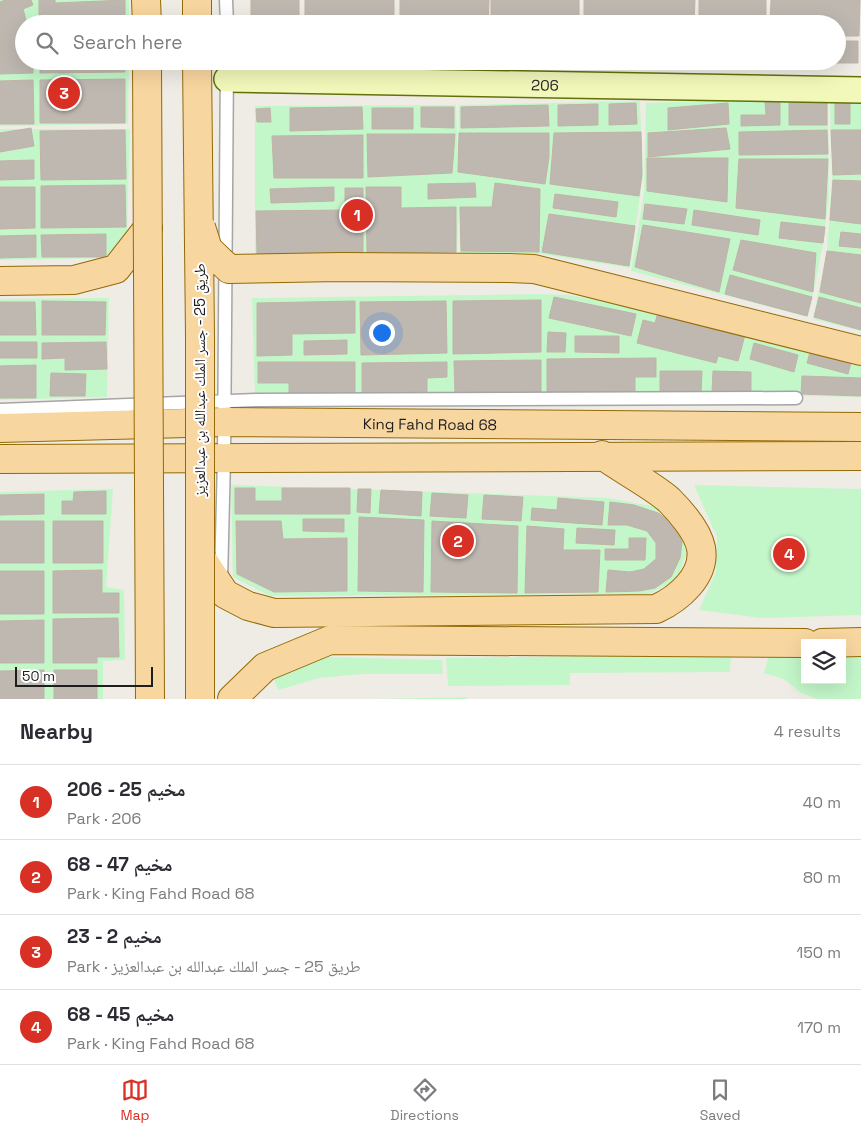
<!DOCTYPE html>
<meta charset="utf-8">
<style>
body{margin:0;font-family:"Space Grotesk","Noto Naskh Arabic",sans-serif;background:#f7f7f7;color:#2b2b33}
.controls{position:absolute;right:15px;bottom:15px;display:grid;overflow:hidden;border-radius:0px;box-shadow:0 5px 20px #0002}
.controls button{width:45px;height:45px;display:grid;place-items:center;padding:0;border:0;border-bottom:1px solid #e1e1e2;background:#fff;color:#2b2b33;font:25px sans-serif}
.scale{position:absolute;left:15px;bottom:12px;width:138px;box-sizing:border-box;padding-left:5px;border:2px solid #1e1e1e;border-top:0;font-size:14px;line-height:18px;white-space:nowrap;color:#1e1e1e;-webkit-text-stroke:4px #fff;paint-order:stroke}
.you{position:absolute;left:381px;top:332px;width:18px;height:18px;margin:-12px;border:4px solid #fff;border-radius:50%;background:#1a73e8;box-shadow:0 0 0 8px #1a73e833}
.badge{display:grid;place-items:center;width:32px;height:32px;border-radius:50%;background:#d93025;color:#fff;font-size:16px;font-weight:700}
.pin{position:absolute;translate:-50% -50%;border:2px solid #fff;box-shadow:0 1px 5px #0006}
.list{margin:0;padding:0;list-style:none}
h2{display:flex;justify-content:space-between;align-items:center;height:65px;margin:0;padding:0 20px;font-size:21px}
h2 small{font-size:16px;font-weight:400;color:#7c7c81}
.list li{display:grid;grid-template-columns:32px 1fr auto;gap:15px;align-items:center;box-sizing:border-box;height:75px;padding:0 20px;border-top:1px solid #e1e1e2}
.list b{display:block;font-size:19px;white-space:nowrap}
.list p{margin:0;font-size:16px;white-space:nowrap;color:#7c7c81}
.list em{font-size:16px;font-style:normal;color:#7c7c81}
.icon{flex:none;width:28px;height:28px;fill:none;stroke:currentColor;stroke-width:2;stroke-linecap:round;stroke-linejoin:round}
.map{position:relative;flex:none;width:861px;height:699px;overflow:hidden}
.search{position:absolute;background:#fff;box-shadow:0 5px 20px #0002;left:15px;right:15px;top:15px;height:55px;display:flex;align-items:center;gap:12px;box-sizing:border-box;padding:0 18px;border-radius:28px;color:#7c7c81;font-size:19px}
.sheet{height:365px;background:#fff}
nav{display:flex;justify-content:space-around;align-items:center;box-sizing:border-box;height:70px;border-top:1px solid #e1e1e2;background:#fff;font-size:14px;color:#7c7c81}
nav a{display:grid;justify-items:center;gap:2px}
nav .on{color:#d93025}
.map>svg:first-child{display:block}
.park{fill:#c3f7c9}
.building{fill:#bfb8b1;stroke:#c0b3a7}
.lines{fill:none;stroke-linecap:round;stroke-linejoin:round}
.pedestrian-casing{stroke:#a5a5a5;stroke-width:15}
.secondary-casing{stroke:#627209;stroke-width:28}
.primary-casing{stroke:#936a05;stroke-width:30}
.pedestrian{stroke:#fff;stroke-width:12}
.secondary{stroke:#f2f7ba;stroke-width:25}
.primary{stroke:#f8d6a0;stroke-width:28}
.primary-bridge-casing{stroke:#936a05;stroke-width:30;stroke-linecap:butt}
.primary-bridge{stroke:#f8d6a0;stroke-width:28}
.labels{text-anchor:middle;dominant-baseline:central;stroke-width:4;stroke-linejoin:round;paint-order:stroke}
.street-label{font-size:15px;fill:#1e1e1e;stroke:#fff}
</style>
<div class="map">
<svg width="861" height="699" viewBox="0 0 861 699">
<rect width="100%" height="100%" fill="#efece5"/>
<path class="park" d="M0,0H129V24H24V61H129L128,124L0,126Z
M250,61H487V67L250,68Z
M489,61H767V66L489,67Z
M740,100L828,102L829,196L823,245L808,317L631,271L644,193L646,103Z
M640,101L643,175L630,268L541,254L460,253L459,208L457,252L255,255V106L456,105L458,159L459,105Z
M830,101H861V331L813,319L827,250L832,179Z
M0,129H130L127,231L111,258L0,260Z
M540,294L569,295L653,310L861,364V397L760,395L255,396L252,298Z
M109,298L107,397L0,400V299Z
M231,485L608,498L656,507L682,528L686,554L677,579L649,594L270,596L233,577Z
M694,485L861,489V615L761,618L699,610L716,572L717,537Z
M113,489L106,587L124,590L125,660L103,661V699H0V492Z
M731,654L730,672L570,673V685L448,686L446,658Z
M842,655H861V699H818L801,693L784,679L764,673L769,656H805V680H842Z
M328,657L442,660L443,674H361L319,678L278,690L272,675L291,666Z
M467,697V699H375Z"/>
<path class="building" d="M5,0H31L33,5L23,9L27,24H24V61H33V73L0,74V2Z
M39,0H55V3L125,0V24H39Z
M251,0H299V22H251Z
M305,0H394V24L305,21Z
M400,0H489L488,24H400Z
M491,0H579V24H491Z
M584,0H695L694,24H584Z
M699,0H766V24H699Z
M771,0H860L859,36H837V24H770Z
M837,41H858V63H770V61H837Z
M40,61H125V72L40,73Z
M353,61H394V67H353Z
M402,61H444V66L402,67Z
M451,61H485V66L451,65Z
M491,61H524V66H490Z
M536,61H574V65L536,66Z
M581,61H666V67L581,66Z
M702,61H744V64L702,65Z
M752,61H766V64H752Z
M125,79V123H40V80Z
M33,80L34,124H0V81Z
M765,102H780V125L741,126V115H766Z
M827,102V125H789V103Z
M835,102H850V124H835Z
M636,103L637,124L609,125V104Z
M728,103L729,124L668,130V108Z
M598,104V125L558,126V105Z
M548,105L549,126L461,128V107Z
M362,107L363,129L290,131V108Z
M421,107H454V128L421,127Z
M270,108L271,122H257L256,109Z
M372,108H413V129H372Z
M31,128L34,146L0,152V133Z
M726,128L730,149L648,157V133Z
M125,130L126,179L41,180L40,131Z
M827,130L828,154L739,155V132Z
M831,130H861V174L833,175Z
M641,132L642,174L639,196L550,184L554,133Z
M459,133H549V157L545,184L458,172Z
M367,134H455L452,173L368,177Z
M363,135V178H274L272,136Z
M647,158H728L727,202L647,191Z
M739,159H828L825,219L736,208Z
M34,160V179L0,180V161Z
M833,180L861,181V224L830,220Z
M475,183L476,197L428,199V184Z
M495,183L540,189L539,252L461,251L460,207H492Z
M125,185L126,227L41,228V186Z
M0,187H35V228L0,229Z
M334,187V201L271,203L270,189Z
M366,187H401V208L456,207V252L367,253Z
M345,188H363V253L257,254L256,211L345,210Z
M555,194L618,202L616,217L553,208Z
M645,204L687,209L684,224L643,219Z
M694,210L760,220L758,235L692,225Z
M549,214L635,226L629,266L542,252Z
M781,222L825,227L823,243L779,238Z
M643,225L730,239L719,292L635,267Z
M841,232L861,234V248L839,246Z
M106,234V257H42L41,235Z
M36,235V257L0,258V236Z
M741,240L816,253L813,292L733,270Z
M827,251L861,255V303L820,292Z
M730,275L812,297L807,316L725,294Z
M554,297L636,314L631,336L549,318Z
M819,297L861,308V330L814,317Z
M541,300V352L453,354V301Z
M42,301L106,302L105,335H42Z
M355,301V333L292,334V355L257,356V303Z
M446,301L447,353L361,355L360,302Z
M0,302H35L36,335H0Z
M658,313L745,335L738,361L718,356L716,363L637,343L643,320L655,323Z
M548,332L566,333L565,352H547Z
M575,336H619V353L575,352Z
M347,340V354L304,355V341Z
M0,342H37V358H0Z
M106,342L107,369L65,370V358L42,359V343Z
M754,343L798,355L794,372L750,359Z
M810,352L851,363L848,374L807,363Z
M656,358V377H635V393L547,394V359Z
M541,360V393L455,394L454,361Z
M258,362H355V395H289V383H258Z
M447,362V377L427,378V393L362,394V363Z
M36,365V398H0V366Z
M660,371H702L701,394L660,393Z
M713,371L751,372V394L712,393Z
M51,373L86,374L85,396H50Z
M802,376L861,378V396L801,394Z
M235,488H255V501H282V488H350V514H235Z
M358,489H371L370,513L357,512Z
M381,490L422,492L421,516L379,513Z
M106,491V514H62V501H73L74,492Z
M432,493L468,495L466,518L430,516Z
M44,494V514L0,515V495Z
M484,495L523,497L521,521L482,519Z
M558,498L604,502L602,525L531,520L532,508L557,510Z
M610,502L634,505L658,513L674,524L682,542L680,558L671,577L655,588L639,591L606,592L608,570L630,572L644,569L656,559V543L647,531L627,525H608Z
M359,517L424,520L423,592L358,591Z
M303,519H344V532L303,531Z
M0,521H44V563H0Z
M53,521H103V563H53Z
M236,521H281L283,539L347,538V591L274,592L237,574Z
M432,521L518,526L517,593L431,592Z
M527,526L564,529L563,550H600L598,592L525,593Z
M577,528L615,530L614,545L576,543Z
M629,538H646L645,560H605V549H629Z
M102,570V593H119V613H53V571Z
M0,571H44V614H0Z
M118,618L119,657H97V663H53V619Z
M44,620V663H0V621Z
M44,670V699H0V671Z
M54,670H97V699H54Z"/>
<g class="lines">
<g class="pedestrian-casing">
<path id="pedestrian" d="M226,0L227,24
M0,410L256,400L796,398
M221,580L224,458L227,61"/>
</g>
<g class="secondary-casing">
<g id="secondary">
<path id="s1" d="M227,79L861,90"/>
</g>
</g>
<g class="primary-casing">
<g id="primary">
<path d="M146,0L147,24"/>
<path d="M197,0V24"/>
<path d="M509,268L534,269L861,351"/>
<path d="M0,281L74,280L116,269L148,228"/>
<path id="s2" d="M0,428L224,422L861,427"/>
<path d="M0,459L861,456"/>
<path d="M200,556L225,594L248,606L274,613L656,609C678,599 706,576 701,548C698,532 681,512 669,500C652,485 621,469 602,455"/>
<path d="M822,643L861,642"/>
<path d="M232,699L265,667L330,640L805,643"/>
</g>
</g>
<use href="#pedestrian" class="pedestrian"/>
<use href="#secondary" class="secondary"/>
<use href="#primary" class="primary"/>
<g class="primary-bridge-casing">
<path id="primary-bridge" d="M147,61L150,699
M197,61L200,337V699
M201,227L208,249L229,269L341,267L509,268"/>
</g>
<use href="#primary-bridge" class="primary-bridge"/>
</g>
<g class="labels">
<g class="street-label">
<text stroke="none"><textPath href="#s1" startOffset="318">206</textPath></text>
<text transform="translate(199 380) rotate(-90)">طريق 25 - جسر الملك عبدالله بن عبدالعزيز</text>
<text stroke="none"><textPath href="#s2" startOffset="430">King Fahd Road 68</textPath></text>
</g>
</g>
</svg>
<div class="controls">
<button><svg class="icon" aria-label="layers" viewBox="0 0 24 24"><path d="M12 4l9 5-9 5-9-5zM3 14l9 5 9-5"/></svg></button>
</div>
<div class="scale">50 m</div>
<div class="you"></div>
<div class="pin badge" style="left:357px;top:215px">1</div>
<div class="pin badge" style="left:458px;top:541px">2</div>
<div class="pin badge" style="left:64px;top:93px">3</div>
<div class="pin badge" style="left:789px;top:554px">4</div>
<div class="search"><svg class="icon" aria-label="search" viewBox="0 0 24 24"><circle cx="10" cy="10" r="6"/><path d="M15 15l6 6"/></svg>Search here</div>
</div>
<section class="sheet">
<h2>Nearby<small>4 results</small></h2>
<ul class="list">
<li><span class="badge">1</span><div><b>مخيم 25 - 206</b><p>Park · 206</p></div><em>40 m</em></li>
<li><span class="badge">2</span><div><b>مخيم 47 - 68</b><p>Park · King Fahd Road 68</p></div><em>80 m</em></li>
<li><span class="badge">3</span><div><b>مخيم 2 - 23</b><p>Park · طريق 25 - جسر الملك عبدالله بن عبدالعزيز</p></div><em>150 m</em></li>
<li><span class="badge">4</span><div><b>مخيم 45 - 68</b><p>Park · King Fahd Road 68</p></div><em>170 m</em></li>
</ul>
</section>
<nav>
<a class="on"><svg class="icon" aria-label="map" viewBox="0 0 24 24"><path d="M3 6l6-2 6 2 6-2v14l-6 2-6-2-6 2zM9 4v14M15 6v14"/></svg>Map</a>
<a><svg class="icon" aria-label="directions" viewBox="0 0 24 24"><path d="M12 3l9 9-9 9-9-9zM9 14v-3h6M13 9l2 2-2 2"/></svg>Directions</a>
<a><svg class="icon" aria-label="saved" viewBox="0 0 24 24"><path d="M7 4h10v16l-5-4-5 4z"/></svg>Saved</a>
</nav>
